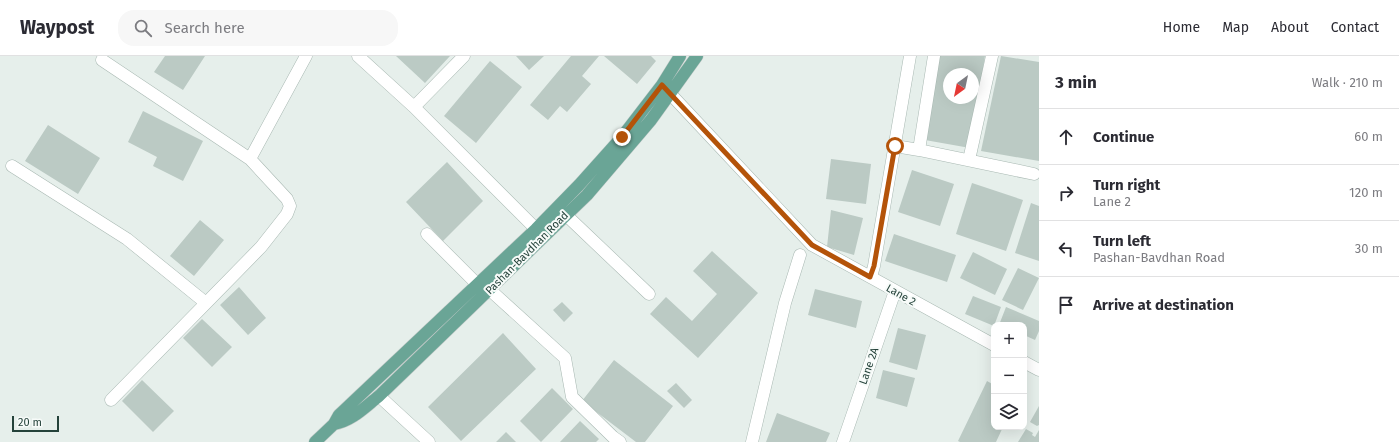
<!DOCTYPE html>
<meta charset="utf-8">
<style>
body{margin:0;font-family:"Fira Sans",sans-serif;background:#f7f7f7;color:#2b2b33}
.controls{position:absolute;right:12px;bottom:12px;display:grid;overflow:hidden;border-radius:8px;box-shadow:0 4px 16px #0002}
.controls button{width:36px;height:36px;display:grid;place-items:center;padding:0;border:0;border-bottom:1px solid #e1e1e2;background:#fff;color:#2b2b33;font:20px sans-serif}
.compass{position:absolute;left:943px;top:12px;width:36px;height:36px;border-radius:50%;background:#fff;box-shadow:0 4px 16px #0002;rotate:213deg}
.scale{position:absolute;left:12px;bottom:10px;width:47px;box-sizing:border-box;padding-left:4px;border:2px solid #24423a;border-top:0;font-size:11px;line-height:14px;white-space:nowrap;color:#24423a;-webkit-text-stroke:3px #f7fbf9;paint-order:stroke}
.stop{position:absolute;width:12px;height:12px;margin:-9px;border:3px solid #b45309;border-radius:50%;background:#fff}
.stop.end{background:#b45309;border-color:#fff;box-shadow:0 1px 4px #0008}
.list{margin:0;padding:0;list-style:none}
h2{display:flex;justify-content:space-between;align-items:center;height:52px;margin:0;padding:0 16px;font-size:17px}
h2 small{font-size:13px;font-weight:400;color:#7c7c81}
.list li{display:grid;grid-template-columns:26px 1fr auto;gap:12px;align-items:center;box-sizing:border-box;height:56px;padding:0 16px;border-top:1px solid #e1e1e2}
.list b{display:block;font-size:15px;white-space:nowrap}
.list p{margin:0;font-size:13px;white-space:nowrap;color:#7c7c81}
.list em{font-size:13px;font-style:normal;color:#7c7c81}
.icon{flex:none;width:22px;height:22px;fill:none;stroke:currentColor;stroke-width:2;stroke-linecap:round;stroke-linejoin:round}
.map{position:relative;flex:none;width:1039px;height:386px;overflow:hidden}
header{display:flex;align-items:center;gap:24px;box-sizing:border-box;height:56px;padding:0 20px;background:#fff;border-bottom:1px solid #e1e1e2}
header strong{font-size:19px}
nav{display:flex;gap:22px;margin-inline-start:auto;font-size:14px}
.search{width:280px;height:36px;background:#f7f7f7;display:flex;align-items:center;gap:10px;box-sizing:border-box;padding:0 14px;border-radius:16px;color:#7c7c81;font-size:15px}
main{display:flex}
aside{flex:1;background:#fff}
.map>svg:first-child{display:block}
.building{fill:#bbcac4;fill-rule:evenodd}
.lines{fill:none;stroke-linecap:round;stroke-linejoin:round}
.minor-casing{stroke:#a8b8b2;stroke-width:13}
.major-casing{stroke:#c2cac8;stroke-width:13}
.minor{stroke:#fff;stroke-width:12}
.major{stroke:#6aa596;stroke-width:12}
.route{stroke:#b45309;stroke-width:5}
.labels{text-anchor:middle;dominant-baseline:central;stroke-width:4;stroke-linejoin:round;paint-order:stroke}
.street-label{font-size:11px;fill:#24423a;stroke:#f7fbf9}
</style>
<header>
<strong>Waypost</strong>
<div class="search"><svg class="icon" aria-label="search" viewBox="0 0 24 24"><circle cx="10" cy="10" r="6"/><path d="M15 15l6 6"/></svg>Search here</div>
<nav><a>Home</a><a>Map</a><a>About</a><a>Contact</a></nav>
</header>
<main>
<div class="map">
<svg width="1039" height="386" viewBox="0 0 1039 386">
<rect width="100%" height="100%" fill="#e6efeb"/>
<path class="building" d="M165,0H205L183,34L154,16Z
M396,0H450L425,27Z
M516,0H544L529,14Z
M571,0H599L582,20L591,28L567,56L560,50L548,64L530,49Z
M604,0H651L656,5L637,28Z
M939,0H985L970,92L925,84ZM949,18H973V42H949Z
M1001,0L1039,6V105L981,95Z
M490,5L522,31L476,87L444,60Z
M143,55L203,85L183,125L153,110L157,101L128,86Z
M48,69L100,102L78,138L25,105Z
M831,103L871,108L866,148L826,143Z
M447,106L483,145L443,185L406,146Z
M912,114L954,128L940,170L898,156Z
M972,127L1023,144L1006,195L956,178Z
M1031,147L1039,150V205L1015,197Z
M831,154L863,162L854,199L827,191Z
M200,164L224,184L194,220L170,200Z
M894,178L956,199L947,226L885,205Z
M712,195L758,237L698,302L650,258L666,241L692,265L717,238L693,215Z
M973,196L1007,213L995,239L960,222Z
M1018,212L1039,222L1023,254L1002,244Z
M239,231L266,262L248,279L220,249Z
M815,233L862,245L856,272L808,259Z
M973,240L1001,251L994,270L965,258Z
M562,246L573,257L564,266L553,254Z
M1006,251L1039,265V275L1035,284L1024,279V269H999Z
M202,263L232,291L212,311L183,282Z
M898,272L926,279L917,314L889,306Z
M503,277L536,313L461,385L428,351Z
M614,304L673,350L645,386H636L582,345Z
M883,314L915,322L907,351L876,342Z
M142,324L174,355L153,376L122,345Z
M987,325L994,329V371H1003L996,386H960L958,385Z
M676,327L692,344L684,352L667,335Z
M552,332L573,353L541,386L520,365Z
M1039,350V369L1037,370L1030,366Z
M777,357L830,377L826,386H766Z
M580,365L599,383L596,386H560Z
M1026,373L1033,377L1032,379L1035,381L1039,374V386H1018Z
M506,376L516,386H496Z"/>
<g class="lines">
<g class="minor-casing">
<path id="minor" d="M358,0L414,51L536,173
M102,4L250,103L287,143L290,150L287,158L261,191L111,344
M663,30L812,189L994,289
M414,51L464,0
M895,90L919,94L934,0
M919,94L1034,118
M250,103L306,0
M969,104L992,0
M12,110L127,183L206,247
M566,159L649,238
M427,178L477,228
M871,221L874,210L910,0
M490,234L565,302L572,341L613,381L620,386
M1024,306L1039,314
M379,340L429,386
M752,386L785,247L800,199
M843,386L895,235"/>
</g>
<g class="major-casing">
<path id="major" d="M334,368C352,365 365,351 379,340L587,139L651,64L697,0
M315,386L334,368L339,359L536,173L579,129L622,81L662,29L680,0"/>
</g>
<use href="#minor" class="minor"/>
<use href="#major" class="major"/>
</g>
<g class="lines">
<path class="route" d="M622,81L662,29L812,189L870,221L874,210L895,90"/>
</g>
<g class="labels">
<g class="street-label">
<text transform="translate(527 197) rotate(-45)">Pashan-Bavdhan Road</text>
<text transform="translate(901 239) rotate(29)">Lane 2</text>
<text transform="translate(869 310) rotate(-71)">Lane 2A</text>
</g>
</g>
</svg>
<div class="controls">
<button>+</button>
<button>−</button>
<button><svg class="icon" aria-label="layers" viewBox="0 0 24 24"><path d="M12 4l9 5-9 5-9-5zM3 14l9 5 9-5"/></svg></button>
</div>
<svg class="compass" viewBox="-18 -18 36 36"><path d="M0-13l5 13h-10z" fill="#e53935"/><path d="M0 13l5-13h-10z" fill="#7c7c81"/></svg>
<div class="scale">20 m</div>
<div class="stop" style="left:895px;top:90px"></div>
<div class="stop end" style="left:622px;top:81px"></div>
</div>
<aside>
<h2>3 min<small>Walk · 210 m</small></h2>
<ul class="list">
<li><svg class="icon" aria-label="ahead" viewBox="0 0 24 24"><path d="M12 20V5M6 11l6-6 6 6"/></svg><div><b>Continue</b></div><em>60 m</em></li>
<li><svg class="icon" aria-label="right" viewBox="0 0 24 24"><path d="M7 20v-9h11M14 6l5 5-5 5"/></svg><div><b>Turn right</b><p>Lane 2</p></div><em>120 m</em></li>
<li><svg class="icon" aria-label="left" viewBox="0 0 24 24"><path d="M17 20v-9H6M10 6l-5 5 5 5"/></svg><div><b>Turn left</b><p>Pashan-Bavdhan Road</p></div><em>30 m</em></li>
<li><svg class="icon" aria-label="arrive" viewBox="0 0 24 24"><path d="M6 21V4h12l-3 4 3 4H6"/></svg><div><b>Arrive at destination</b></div></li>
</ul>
</aside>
</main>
